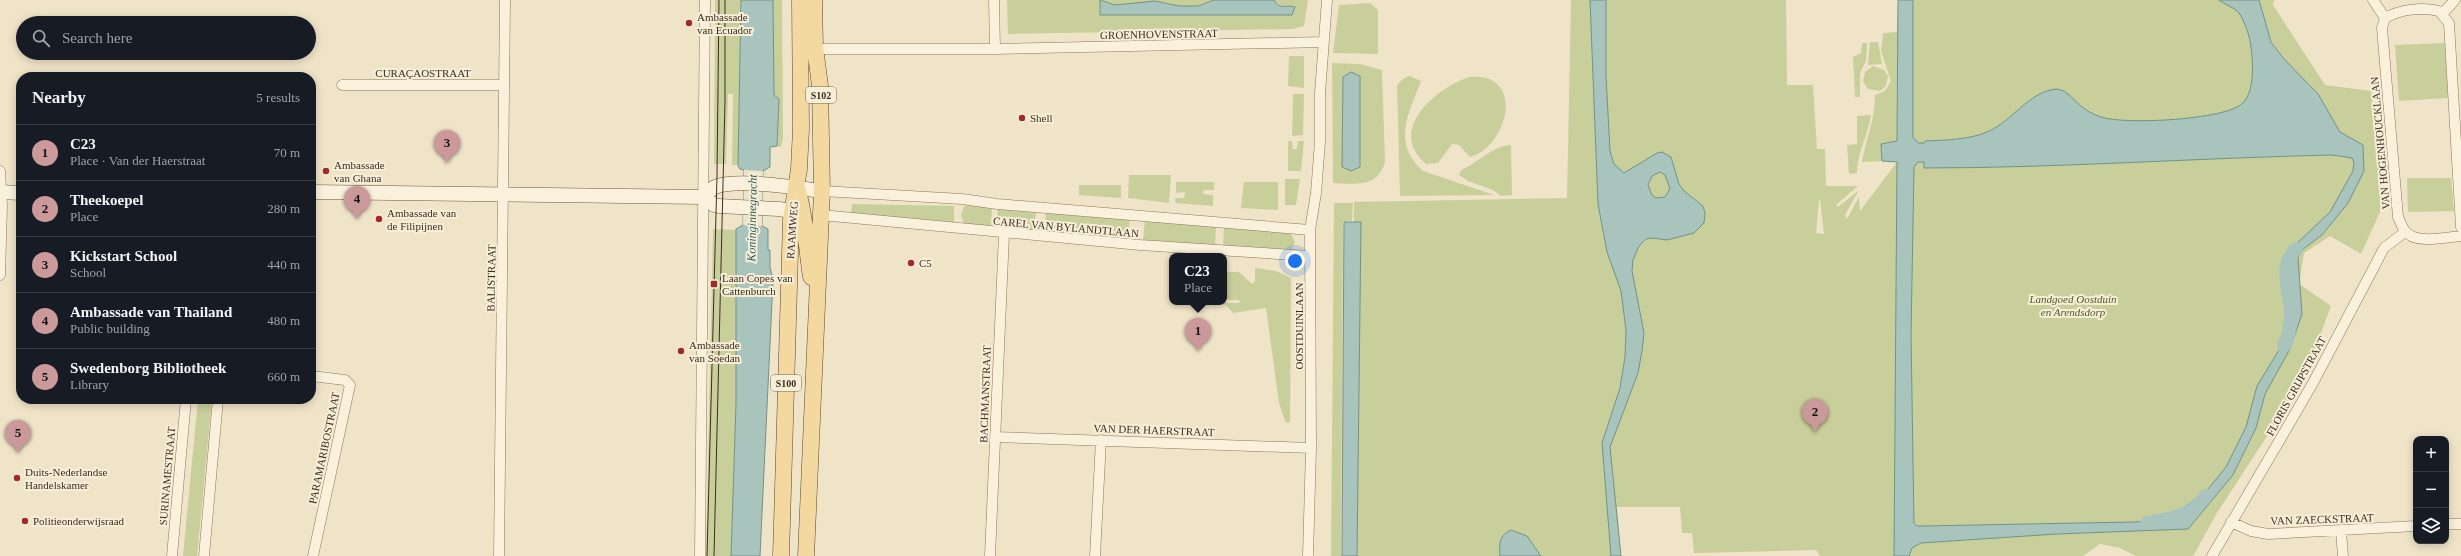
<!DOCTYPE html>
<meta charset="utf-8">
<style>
body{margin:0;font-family:"Times New Roman",serif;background:#242831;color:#f1f3f6}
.controls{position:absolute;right:12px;bottom:12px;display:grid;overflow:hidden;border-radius:8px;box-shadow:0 2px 10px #0003}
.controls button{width:36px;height:36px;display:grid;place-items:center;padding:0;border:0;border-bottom:1px solid #363941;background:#171b24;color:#f1f3f6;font:20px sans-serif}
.you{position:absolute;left:1295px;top:261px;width:14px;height:14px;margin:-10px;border:3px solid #fff;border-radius:50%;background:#1a73e8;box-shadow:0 0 0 6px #1a73e833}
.badge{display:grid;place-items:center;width:26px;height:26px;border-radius:50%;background:#cc999b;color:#111;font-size:13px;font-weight:700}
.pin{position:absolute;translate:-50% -33px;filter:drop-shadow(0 1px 2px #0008)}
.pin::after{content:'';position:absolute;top:21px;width:14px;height:12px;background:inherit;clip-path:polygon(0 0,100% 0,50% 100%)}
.popup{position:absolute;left:1169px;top:253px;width:58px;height:52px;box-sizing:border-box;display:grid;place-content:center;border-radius:8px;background:#171b24;filter:drop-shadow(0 1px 3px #0005);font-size:13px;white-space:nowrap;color:#9ea1a6}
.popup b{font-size:15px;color:#f1f3f6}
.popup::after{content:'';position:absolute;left:50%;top:100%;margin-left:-8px;border:8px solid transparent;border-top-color:#171b24}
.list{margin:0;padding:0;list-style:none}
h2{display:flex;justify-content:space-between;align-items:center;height:52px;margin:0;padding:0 16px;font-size:17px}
h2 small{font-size:13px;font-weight:400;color:#9ea1a6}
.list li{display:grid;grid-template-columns:26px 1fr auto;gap:12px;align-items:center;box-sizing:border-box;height:56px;padding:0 16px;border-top:1px solid #363941}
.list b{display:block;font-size:15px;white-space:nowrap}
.list p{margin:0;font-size:13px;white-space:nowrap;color:#9ea1a6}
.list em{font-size:13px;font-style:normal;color:#9ea1a6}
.icon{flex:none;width:22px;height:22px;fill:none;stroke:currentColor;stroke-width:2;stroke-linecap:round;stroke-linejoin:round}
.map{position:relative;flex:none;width:2461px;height:556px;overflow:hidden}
.search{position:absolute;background:#171b24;box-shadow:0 2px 10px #0003;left:16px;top:16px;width:300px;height:44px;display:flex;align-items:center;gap:10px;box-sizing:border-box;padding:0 14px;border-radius:22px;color:#9ea1a6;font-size:15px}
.panel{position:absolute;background:#171b24;box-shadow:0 2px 10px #0003;left:16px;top:72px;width:300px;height:332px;border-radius:16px}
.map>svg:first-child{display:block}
.green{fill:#c9cf9b;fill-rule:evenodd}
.water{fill:#a9c4bc;stroke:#6f938a;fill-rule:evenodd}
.pier{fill:#f0e4c8}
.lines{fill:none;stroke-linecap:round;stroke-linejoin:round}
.canal{stroke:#a9c4bc;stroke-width:14}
.minor-casing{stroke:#8d765c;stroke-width:11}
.secondary-casing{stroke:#6f573f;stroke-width:15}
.primary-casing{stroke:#5b4430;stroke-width:17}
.minor{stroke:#faf1dc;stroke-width:10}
.secondary{stroke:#faf1dc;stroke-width:14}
.primary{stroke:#f3d9a0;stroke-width:16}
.tram{stroke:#3d2e20;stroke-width:1}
.poi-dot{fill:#9e2a2b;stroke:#f7eed8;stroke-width:1.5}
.labels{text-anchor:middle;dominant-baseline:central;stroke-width:4;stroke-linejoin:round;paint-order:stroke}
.shield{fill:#f7eed8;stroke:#756857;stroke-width:1}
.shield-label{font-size:10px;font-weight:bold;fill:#3d2e20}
.poi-label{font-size:11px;fill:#3d2e20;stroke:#f7eed8;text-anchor:start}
.street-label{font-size:11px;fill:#3d2e20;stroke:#f7eed8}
.park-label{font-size:11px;font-style:italic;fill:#4d5a26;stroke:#f7eed8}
.water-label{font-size:12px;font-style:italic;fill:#2f5d5a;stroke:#f7eed8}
</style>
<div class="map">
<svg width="2461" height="556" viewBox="0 0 2461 556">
<rect width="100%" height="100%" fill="#f0e4c8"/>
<path class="green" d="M715,0H741L738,165H732L733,94H728L726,164H714Z
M773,0H782L783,138L781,147L777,146L779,100L774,95Z
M1007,0H1100V15H1279L1293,6C1285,7 1278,8 1274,0H1308L1304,26L1293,29L1008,34Z
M1101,0H1214L1198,6H1179L1162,2L1115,5Z
M1571,0H1786L1787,85H1813L1817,149H1825L1826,186H1858L1836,205L1838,207L1859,190L1845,215L1847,219L1859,197L1860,211L1897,162L1894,143L1882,144V161L1862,162C1866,138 1875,120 1875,95L1885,91L1891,81L1881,51L1883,33L1897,32L1898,0H2274L2273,5L2325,85L2371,91L2382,195L2380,212L2361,254L2330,236L2304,253L2299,284L2331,306L2304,379L2217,513L2193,556H2136L2120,548L2100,544L2083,556H1820L1816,550L1694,553L1692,533H1682L1680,507H1617L1621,556H1350L1354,202L1567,198ZM1819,200H1820L1824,234L1816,233Z
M1370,3L1378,10V54L1333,53L1339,5Z
M1870,42H1878L1882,64L1868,65Z
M1862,43H1867L1866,61L1860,73V97H1855L1853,57L1861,53Z
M2445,43L2448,98L2399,101L2395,45Z
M1289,56H1304V88L1288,86Z
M1332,63L1360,64L1382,70L1385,161C1379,188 1355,184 1333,183Z
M1873,66L1884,70L1888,76L1886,86L1880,91L1868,89L1863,81L1865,72Z
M1410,76L1421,81C1409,114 1391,142 1423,171L1494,195L1400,196L1397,85L1404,78Z
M1469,77C1526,71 1509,146 1470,157L1459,145L1452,144L1438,163L1426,164C1386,130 1436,88 1469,77Z
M1293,94H1304L1303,135L1292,136Z
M1871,115C1868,135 1857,153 1857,173L1849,174L1847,145L1857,144V116Z
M1288,141H1292L1293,149H1297L1298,141H1304L1301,171H1288Z
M1511,145L1512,195L1501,196L1493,190L1468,181L1459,175L1461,170C1478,163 1492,146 1511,145Z
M1129,175H1171L1169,203L1128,198Z
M2407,178H2451L2454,211L2408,212Z
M1285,179H1300L1296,205H1285Z
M1176,182H1214V190H1204L1203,194L1213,195V206L1176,203L1175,198H1184L1185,192L1176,193Z
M1244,182H1278V210L1241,208Z
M1079,185H1121V198L1079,195Z
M1334,203H1353L1352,221L1343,222L1341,556H1331Z
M852,204L954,206V223L851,213Z
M965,205L992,208L991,226L964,224L961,215Z
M998,208L1036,211L1034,230L997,227Z
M1046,212L1130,219L1128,238L1045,231Z
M1145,220L1216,226L1215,246L1143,240Z
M1224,227L1290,232L1295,242L1290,252L1223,247Z
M713,229L737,230L736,404L731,556H706Z
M1255,268L1276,271L1291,278L1290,422L1286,423L1279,403L1266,308L1233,313L1224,303H1240L1239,300H1229L1224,297V275L1229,272H1239L1252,284L1255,282Z
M198,399H212L197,556H183Z"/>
<path class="water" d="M741,0H773L774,95L779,99L777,146L770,147V167L763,171L762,226L768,229V250H770V267L773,280L760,556H731L736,404V229L743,225L744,170L740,169L738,166Z
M1100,0L1115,5L1155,1L1179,6H1198L1214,0H1274C1280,11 1287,4 1295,7L1292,15H1100Z
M1590,0H1606V76L1610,151L1614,164L1624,173L1657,153L1662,152L1671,157L1679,184L1684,191L1703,206L1705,213L1704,223L1694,233L1667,240L1653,238L1646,239L1639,246L1633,260L1632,271L1644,333L1642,351L1638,373L1610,447L1621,556H1611L1602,443L1620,388L1625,357L1626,330L1621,291L1607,252L1598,204ZM1660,172L1665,175L1670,189L1665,197L1656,198L1652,195L1648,185L1652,176Z
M1898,0H1913V137L1918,143H1924L1925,141C1945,140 1968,140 1987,132C2012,122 2028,92 2056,89C2068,89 2076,104 2085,109C2090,113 2096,115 2101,117C2124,125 2227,120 2243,103C2255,90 2253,63 2251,47C2250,37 2245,22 2239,13C2235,8 2224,4 2219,0H2259L2271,42L2284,59L2318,94L2340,132L2363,145L2364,171L2348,203L2322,235L2302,250L2298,258L2302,314L2290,349L2265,394L2256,428L2233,475L2188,529L2057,534L1921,543L1912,548L1909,556H1894L1897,162L1882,161L1881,144L1897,141ZM2332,155L2352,158L2354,163L2353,171L2330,212L2294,246L2289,258L2288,269L2291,316L2282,345L2257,386L2246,427L2226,467L2186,516L2175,520L2133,522L1923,526H1917L1914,523L1911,335L1914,167L1918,162H1924V168C2060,168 2196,158 2332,155Z
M1351,72L1360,76V167L1351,171L1342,167L1343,77Z
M1344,222H1361L1357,556H1342Z
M1511,530L1527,536L1541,556H1500C1499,543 1499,536 1511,530Z"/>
<path class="pier" d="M744,170L763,171L762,226L743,225Z"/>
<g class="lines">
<path class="canal" d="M2284,346C2289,336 2291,320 2291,309C2289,290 2279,264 2296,249
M2147,523C2172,519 2190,516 2206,496"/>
<g class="minor-casing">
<path id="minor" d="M994,0L995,49
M2373,0L2385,18
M2443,13L2455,0
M816,49H995L1324,42
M342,85H504
M0,171L2,206L0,275
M822,191L962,199L997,204L1310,230
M821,215L1140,245L1310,256
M2461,227L2449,23L2439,11C2422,7 2401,9 2385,18L2382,28L2398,217C2400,221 2402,227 2405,231C2415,245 2447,237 2461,236
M311,376L345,380L350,385L313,556
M995,437L1311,448
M2231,522L2251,531L2268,534L2416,526
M2446,524H2461
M2341,531L2343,556
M172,556L186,399
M204,556L218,399
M499,556L505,0
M700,556L705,0
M990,556L1004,234
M1095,556L1101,440
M1308,556L1311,448L1310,230L1316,193L1320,142V93L1327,0
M2212,556L2313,383L2384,248L2405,232"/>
</g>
<g class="secondary-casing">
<path id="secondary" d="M0,192L21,193
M311,192L703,197L714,205L719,206L779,209L803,213
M703,197C707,194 711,189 715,187C738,178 796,188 822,191"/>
</g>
<g class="primary-casing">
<path id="primary" d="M797,188C806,217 806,246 811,277
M781,556L791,220L799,169L801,129L800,0
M806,556L822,191L820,86L815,47L814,0"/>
</g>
<use href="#minor" class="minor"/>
<use href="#secondary" class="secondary"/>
<use href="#primary" class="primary"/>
<path class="tram" d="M707,556L717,176L719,0
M714,556L725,101V0"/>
</g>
<g class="poi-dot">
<circle cx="689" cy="23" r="4"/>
<circle cx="1022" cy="118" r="4"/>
<circle cx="326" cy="171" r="4"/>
<circle cx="379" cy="219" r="4"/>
<circle cx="911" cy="263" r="4"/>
<rect x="710" y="280" width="8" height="8" rx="2"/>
<circle cx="681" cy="351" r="4"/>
<circle cx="17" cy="478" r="4"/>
<circle cx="25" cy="521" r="4"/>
</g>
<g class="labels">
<g class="shield">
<rect x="806" y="87" width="30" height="16" rx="3"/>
<rect x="771" y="375" width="30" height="16" rx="3"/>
</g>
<g class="shield-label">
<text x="821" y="95">S102</text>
<text x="786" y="383">S100</text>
</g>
<g class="poi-label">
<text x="697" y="17">Ambassade<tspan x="697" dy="13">van Ecuador</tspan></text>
<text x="1030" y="118">Shell</text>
<text x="334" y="165">Ambassade<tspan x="334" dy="13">van Ghana</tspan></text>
<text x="387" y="213">Ambassade van<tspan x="387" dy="13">de Filipijnen</tspan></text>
<text x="919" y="263">C5</text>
<text x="722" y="278">Laan Copes van<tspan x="722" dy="13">Cattenburch</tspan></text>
<text x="689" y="345">Ambassade<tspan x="689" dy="13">van Soedan</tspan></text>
<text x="25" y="472">Duits-Nederlandse<tspan x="25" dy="13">Handelskamer</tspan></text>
<text x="33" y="521">Politieonderwijsraad</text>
</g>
<g class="street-label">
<text transform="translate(1159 34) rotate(-1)">GROENHOVENSTRAAT</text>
<text x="423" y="73">CURAÇAOSTRAAT</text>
<text transform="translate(2380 143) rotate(-95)">VAN HOGENHOUCKLAAN</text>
<text transform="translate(1066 227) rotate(5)">CAREL VAN BYLANDTLAAN</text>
<text transform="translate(792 230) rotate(-86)">RAAMWEG</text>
<text transform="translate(491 278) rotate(-89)">BALISTRAAT</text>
<text transform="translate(1299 326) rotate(-90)">OOSTDUINLAAN</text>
<text transform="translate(2296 386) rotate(-61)">FLORIS GRIJPSTRAAT</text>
<text transform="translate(985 394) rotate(-88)">BACHMANSTRAAT</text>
<text transform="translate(1154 430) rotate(2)">VAN DER HAERSTRAAT</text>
<text transform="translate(324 448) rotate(-78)">PARAMARIBOSTRAAT</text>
<text transform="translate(167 476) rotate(-85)">SURINAMESTRAAT</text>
<text transform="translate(2322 519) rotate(-2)">VAN ZAECKSTRAAT</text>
</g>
<g class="park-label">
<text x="2073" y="299">Landgoed Oostduin<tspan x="2073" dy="13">en Arendsdorp</tspan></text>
</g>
<g class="water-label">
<text transform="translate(752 218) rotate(-89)">Koninginnegracht</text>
</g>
</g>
</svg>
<div class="controls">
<button>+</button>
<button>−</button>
<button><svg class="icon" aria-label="layers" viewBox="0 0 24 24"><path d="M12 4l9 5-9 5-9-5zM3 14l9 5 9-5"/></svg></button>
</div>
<div class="you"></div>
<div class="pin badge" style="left:1198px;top:351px">1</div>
<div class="popup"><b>C23</b>Place</div>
<div class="pin badge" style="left:1815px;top:432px">2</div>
<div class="pin badge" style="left:447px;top:163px">3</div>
<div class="pin badge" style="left:357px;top:219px">4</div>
<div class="pin badge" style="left:18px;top:453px">5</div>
<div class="search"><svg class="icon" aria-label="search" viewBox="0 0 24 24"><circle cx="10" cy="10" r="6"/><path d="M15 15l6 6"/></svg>Search here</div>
<section class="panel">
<h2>Nearby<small>5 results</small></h2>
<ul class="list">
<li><span class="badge">1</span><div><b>C23</b><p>Place · Van der Haerstraat</p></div><em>70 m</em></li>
<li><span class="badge">2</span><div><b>Theekoepel</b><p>Place</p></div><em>280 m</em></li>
<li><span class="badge">3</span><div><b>Kickstart School</b><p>School</p></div><em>440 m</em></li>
<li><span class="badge">4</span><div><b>Ambassade van Thailand</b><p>Public building</p></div><em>480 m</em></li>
<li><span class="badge">5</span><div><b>Swedenborg Bibliotheek</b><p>Library</p></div><em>660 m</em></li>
</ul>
</section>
</div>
